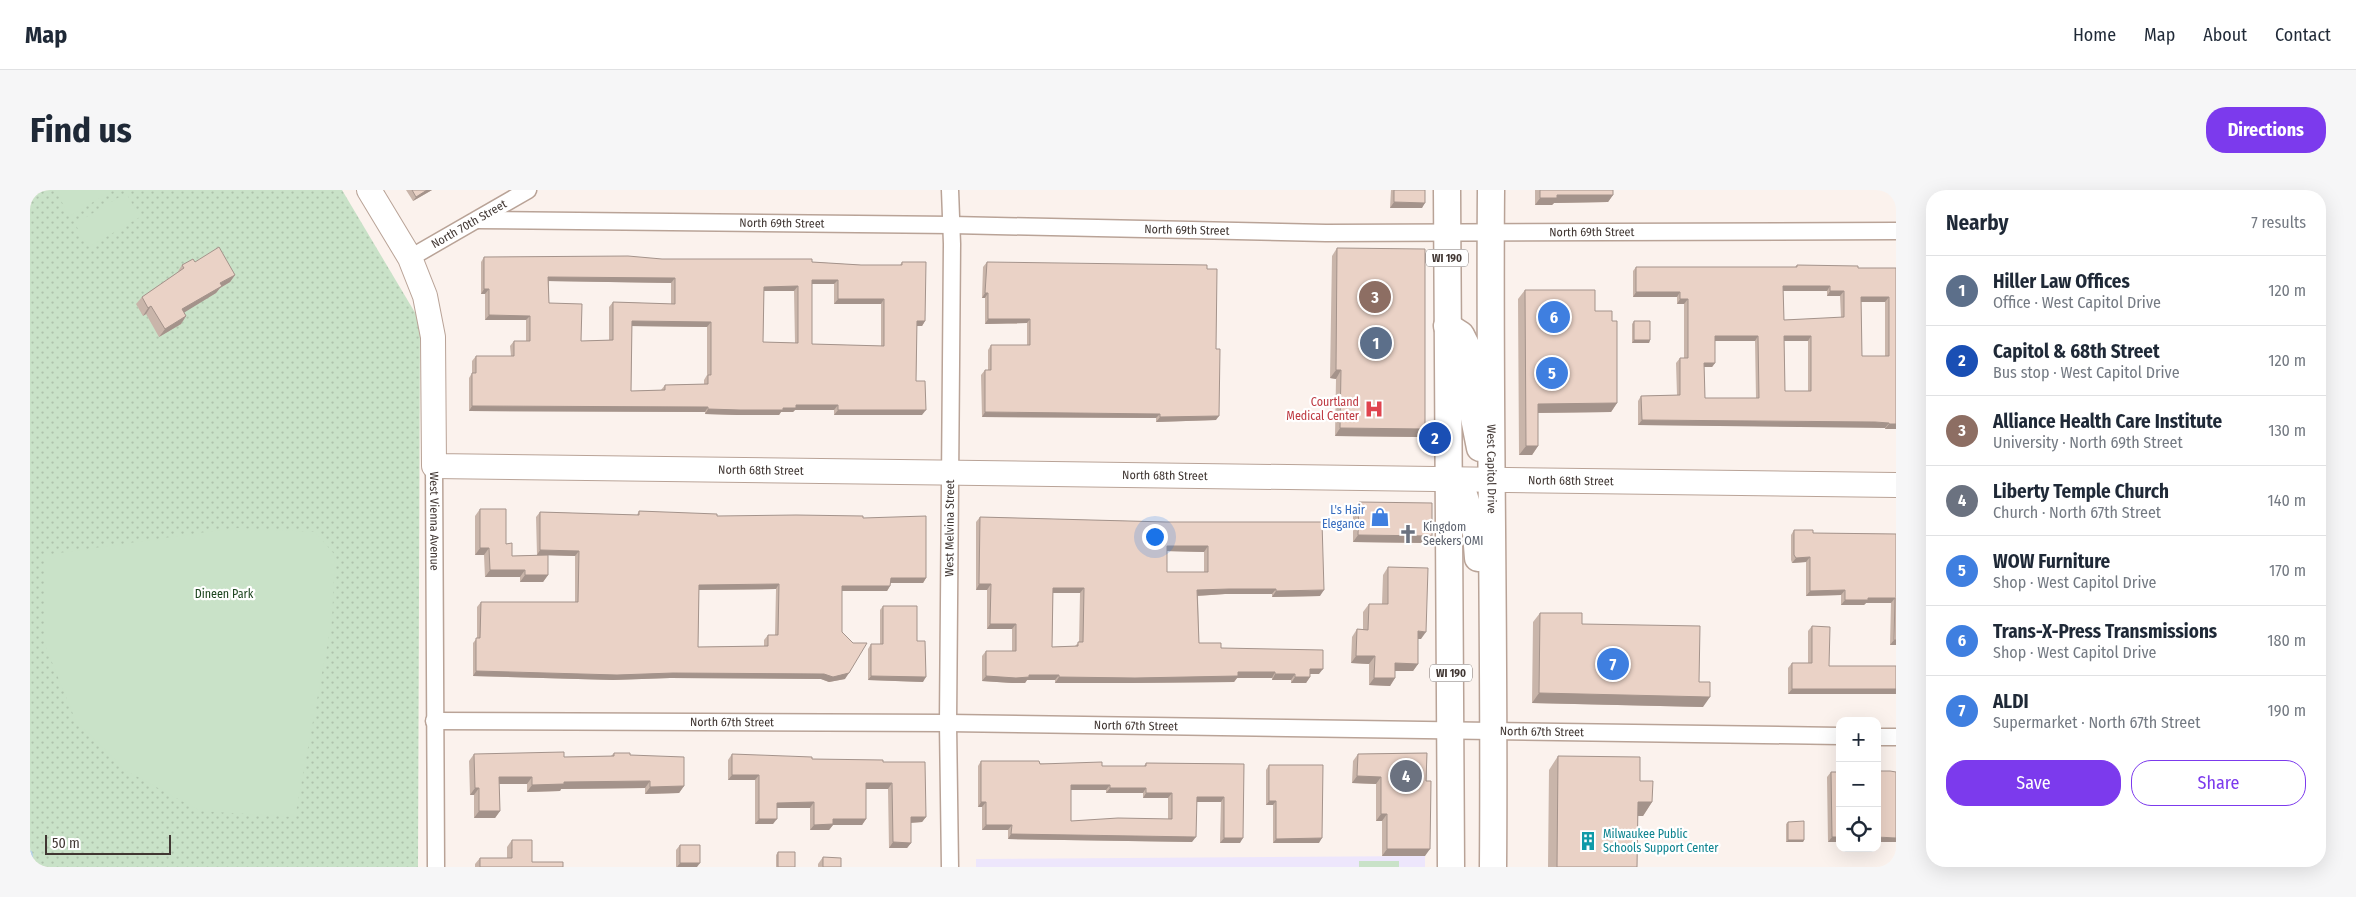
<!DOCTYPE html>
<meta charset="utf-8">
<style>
body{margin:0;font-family:"Fira Sans Condensed",sans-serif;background:#f6f6f7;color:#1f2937}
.controls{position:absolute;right:15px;bottom:15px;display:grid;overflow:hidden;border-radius:10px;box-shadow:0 5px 20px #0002}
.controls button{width:45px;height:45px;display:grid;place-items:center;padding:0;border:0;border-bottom:1px solid #e0e1e3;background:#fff;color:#1f2937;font:25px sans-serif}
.scale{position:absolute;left:15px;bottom:12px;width:126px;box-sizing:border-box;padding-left:5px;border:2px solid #413733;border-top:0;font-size:14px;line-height:18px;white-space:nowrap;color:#413733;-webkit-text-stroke:4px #fff;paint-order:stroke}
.you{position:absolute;left:1124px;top:346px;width:18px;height:18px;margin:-12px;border:4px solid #fff;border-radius:50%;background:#1a73e8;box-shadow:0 0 0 8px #1a73e833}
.badge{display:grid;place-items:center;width:32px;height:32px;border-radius:50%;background:#7c3aed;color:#fff;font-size:16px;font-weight:700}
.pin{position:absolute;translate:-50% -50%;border:2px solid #fff;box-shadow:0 1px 5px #0006}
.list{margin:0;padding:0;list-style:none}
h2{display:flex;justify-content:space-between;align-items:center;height:65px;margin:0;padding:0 20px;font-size:21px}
h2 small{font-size:16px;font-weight:400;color:#747a83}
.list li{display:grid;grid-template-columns:32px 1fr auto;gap:15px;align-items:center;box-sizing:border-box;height:70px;padding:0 20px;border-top:1px solid #e0e1e3}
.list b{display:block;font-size:19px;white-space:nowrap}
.list p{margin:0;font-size:16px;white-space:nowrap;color:#747a83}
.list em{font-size:16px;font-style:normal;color:#747a83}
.actions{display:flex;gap:10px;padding:15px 20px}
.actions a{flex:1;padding:11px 0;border:1px solid #7c3aed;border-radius:20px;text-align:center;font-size:18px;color:#7c3aed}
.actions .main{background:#7c3aed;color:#fff}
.icon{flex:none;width:28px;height:28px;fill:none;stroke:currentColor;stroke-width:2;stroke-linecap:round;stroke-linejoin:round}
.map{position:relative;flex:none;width:1866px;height:677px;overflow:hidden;border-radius:20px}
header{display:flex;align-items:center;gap:30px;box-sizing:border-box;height:70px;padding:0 25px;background:#fff;border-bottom:1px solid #e0e1e3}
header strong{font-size:24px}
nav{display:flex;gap:28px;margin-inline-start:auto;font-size:18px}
.intro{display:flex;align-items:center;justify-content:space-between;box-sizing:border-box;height:120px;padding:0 30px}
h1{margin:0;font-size:35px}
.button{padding:12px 22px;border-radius:20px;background:#7c3aed;color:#fff;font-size:18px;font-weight:700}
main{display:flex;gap:30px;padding:0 30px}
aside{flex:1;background:#fff;border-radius:20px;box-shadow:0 5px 20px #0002}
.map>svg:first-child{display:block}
.education{fill:#ede6fc}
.green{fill:url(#green-dots)}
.pitch{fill:#c9e2c8}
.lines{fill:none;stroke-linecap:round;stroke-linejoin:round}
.stream{stroke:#b7d1ed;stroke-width:5}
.street-casing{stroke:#b9a397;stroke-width:19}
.secondary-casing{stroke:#b9a397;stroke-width:26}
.primary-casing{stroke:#b9a397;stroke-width:29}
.street{stroke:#fff;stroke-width:16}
.secondary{stroke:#fff;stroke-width:24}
.primary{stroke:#fff;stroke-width:26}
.wall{fill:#c9b5aa;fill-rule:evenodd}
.shaded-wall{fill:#a4938b}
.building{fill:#ead2c6;stroke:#a4938b;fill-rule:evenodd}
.labels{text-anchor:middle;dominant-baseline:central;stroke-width:4.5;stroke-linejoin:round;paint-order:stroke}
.shield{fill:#fff;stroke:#7a7370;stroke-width:1}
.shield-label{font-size:11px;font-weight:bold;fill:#413733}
.street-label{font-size:12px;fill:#413733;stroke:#fff}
.health-label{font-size:12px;fill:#be3a42;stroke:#fff;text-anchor:end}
.shop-label{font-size:12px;fill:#366cbe;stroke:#fff;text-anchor:end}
.worship-label{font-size:12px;fill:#5b616d;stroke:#fff;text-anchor:start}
.park-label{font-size:12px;fill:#1d451f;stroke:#fff}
.culture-label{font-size:12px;fill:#0d838f;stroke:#fff;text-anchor:start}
</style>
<header>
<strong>Map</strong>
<nav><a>Home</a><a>Map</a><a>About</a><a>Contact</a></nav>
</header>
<div class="intro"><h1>Find us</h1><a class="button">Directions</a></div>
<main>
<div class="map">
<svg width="1866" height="677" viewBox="0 0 1866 677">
<defs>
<pattern id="green-dots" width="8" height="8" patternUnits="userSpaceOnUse" patternTransform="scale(1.25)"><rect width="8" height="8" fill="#c9e2c8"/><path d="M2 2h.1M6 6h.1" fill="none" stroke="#aec2ac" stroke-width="1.8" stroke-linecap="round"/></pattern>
</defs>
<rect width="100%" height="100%" fill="#fbf2ed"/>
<path class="education" d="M1395,666V677H946V669Z"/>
<path class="green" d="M0,0H312L390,131L388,677H0Z"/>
<path class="pitch" d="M29,0H83L40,26L26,2Z
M96,3L110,27L59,57L45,34Z
M204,338L285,342L305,365L302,430L265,627L170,621L95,580L45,529L15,455V365Z
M1329,671H1369V677H1329Z"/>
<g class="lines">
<path class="stream" d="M0,663L2,677"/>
<g class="street-casing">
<g id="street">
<path id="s1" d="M447,30L922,35L1296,43L1866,41"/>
<path id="s2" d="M380,68L498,0"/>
<path id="s3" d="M404,276L406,677"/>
<path id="s4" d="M404,531L918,533L1810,546"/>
<path d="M1847,547H1866"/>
<path id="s5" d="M920,677L918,533L922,54L920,0"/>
</g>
</g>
<g class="secondary-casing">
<g id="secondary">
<path id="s6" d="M339,0L380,68L395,106L403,147L404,276L1866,295"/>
</g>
</g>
<g class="primary-casing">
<g id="primary">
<path d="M1417,0L1421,677"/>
<path id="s7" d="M1461,0C1459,226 1465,451 1463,677"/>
<path d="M1417,136L1431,145L1436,155L1440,208L1450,258"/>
<path d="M1420,290L1434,305L1446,343L1448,368"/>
</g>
</g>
<use href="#street" class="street"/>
<use href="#secondary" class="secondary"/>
<use href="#primary" class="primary"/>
</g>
<path class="wall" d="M376,0H402L383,11Z
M1361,0H1395L1392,18H1360Z
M1505,0H1583V5L1578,12L1524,13L1522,15H1505Z
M1307,58L1395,239L1389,247L1305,246L1306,189L1300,188L1302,66Z
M454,67L782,72L831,75H870L872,72L895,131L892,136H887L886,191L892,225H804V220H765L763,222H751L749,225H707L675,224V222L439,221V188L442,183V171L446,166H481L480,156L484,151H496V130H455V104H451V72ZM519,91L641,93V114L583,112L579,117V150L551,151L519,113ZM782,94H804V114H851V156L782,154ZM734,101H764L765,153L733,152ZM602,136L677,137V185L674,190V194L635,195L631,200L601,201Z
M165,72L205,85L200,92L190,98L186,103L154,122L156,126L151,134L129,147L116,124L113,126L106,114L112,107L147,83L152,75Z
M957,72L1186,230L1126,232V228L952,227L951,185L955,180H958V160L961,155H997V133L955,134V108H952L953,77Z
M1767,75L1828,78H1866V239H1855V238L1841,237L1608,235V211L1611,206L1647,205L1646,173L1650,168H1654V114H1647V107H1603V81L1606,77H1765ZM1753,101H1797V106H1810L1811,128L1754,130ZM1831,112H1855V166H1832ZM1685,151H1725L1726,208H1675L1674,177H1682L1685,173ZM1754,151H1778V201H1755Z
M1495,100L1565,121L1582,131L1587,213L1581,222L1508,223V256L1502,265H1489L1488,109Z
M1604,131L1620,150L1619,153H1602V134Z
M1329,312L1397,353L1323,352V320Z
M450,319L476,354L482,366L507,365L506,327L510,322L607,325L609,321L687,326L833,328L896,388L893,393H860V396L857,401H812V442L815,489L799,492L791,489L640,488L583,490L443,486V453L447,448V417L451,412H545V366L518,365V385L513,392H490V387H455L454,365H445V326ZM746,399L745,445H738L734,450V456L668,457L669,400Z
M950,327L1136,332L1290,406L1242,407V404H1195L1168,406L1169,453L1289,484H1280V487L1276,493H1261V490H1242V488H1207L1204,492L1101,493H1025V490H997L995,493H982L952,491V466L956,461H982V439H957V400H946V332ZM1137,361L1174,362V382H1137ZM1023,403H1050L1049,452L1045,456L1022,457Z
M1764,340L1783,343L1866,344V455H1860L1861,413H1836L1834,415H1811V405L1776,406V372L1762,373L1761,370V345Z
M1358,377L1391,449H1388V474L1383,481H1365V488L1360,496L1339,495V474L1321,473L1322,447L1327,439L1333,440V422L1339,414H1352L1353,385Z
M853,416L887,451L893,492L838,490V459L841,454H850V420Z
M1510,423L1552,434L1669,492L1673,517L1502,513L1503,432Z
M1782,436L1799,476L1758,504V478L1762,473H1778V441Z
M584,563L600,565L654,596L649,603L615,604V598L531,599L530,601L497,602V594H469L470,621L465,628H444V605H440L439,571L444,564L534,567L581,566Z
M1397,563L1395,666H1352V631H1346V594L1322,593L1323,571L1328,564Z
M702,564L782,569L853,572L896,627L892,632L881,633V653L877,658H859L858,599H836V629L832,635H803L799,640H780V618H747L743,634H725V590H698V570Z
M1528,566L1610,591L1622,612L1613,626H1608L1607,677H1518L1519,580Z
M951,571L1072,576H1114L1116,573L1214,574L1210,653H1190L1191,612H1167L1162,652L978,649V640H952V617H948V576ZM1041,600H1076V603H1113V608H1138V629L1041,631Z
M1239,575L1289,653H1243V615H1236V580Z
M1801,582L1810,652H1798L1797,587Z
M1758,632L1774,650L1773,652H1756V634Z
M482,650L502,672L533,677H445V674L450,668H477V657Z
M650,655L667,677H646V660Z
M748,662L765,677H746V665Z
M793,667L811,677H788V674Z"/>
<path class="shaded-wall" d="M397,0H402L383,11L386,7Z
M1527,5H1583L1578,12L1524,13L1522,15H1505L1510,8Z
M1364,12L1395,13L1392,18H1360Z
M205,85L200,92L190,98L186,103L147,127L152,119L190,93Z
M518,87L645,88L641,93L515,91Z
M782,90H808L804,94H779Z
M768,96L764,101H730L734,97Z
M1753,96H1800L1797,101H1749Z
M454,99H459L455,104H451Z
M1800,101H1814L1810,106H1797Z
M1606,102H1650L1647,107H1603Z
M955,103H958L955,108H952Z
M1831,107H1859L1855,112H1828Z
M808,109H854L851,114H804Z
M1650,109H1658L1654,114H1647Z
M121,116L116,124L113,126L118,118Z
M459,125L500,126L496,130H455Z
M156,126L151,134L129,147L135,139Z
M958,129H1000L997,133L955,134Z
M602,131L681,132L677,137L598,136Z
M887,131H895L892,136H884Z
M1685,146H1728L1725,151H1682Z
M1754,146H1781L1778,151H1750Z
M1604,150H1620L1619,153H1602Z
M1674,173H1685L1682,177H1671Z
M1306,180H1311L1306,189L1300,188Z
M1587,213L1581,222L1502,223L1508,214Z
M766,215H808L804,220H765L763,222H751L749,225H707L675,224L678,219L753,218Z
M442,216L678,217L675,222L439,221Z
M808,220H896L892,225H804Z
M955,222L1130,224L1126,228L952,227Z
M1189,226L1186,230L1126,232L1130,227Z
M1612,230L1845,232L1859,233L1855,238L1608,235Z
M1859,234H1866V239H1855Z
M1310,238L1395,239L1389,247L1305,246Z
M1496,256H1508L1502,265H1489Z
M1328,345L1402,346L1397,353L1323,352Z
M1137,356H1178L1174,362L1133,361Z
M450,358H459L454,365H445Z
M510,360L549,361L545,366L507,365Z
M1780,367L1776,372L1762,373L1766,368Z
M460,380H495L490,387H455Z
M495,385H518L513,392H490Z
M861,388H896L893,393H857Z
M749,394L746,399L665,400L669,395Z
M949,394H961L957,400H946Z
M812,396H860L857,401H808Z
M1023,398H1054L1050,403H1019Z
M1199,399H1246L1242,404H1195L1164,406L1167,400Z
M1294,400L1290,406L1242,407L1246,401Z
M1815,400L1811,405L1776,406L1780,401Z
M1838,408H1865L1861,413H1836L1834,415H1811L1815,410Z
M960,434H986L982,439H957Z
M1388,441L1396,442L1391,449H1383Z
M1864,450H1866V455H1860Z
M1326,466H1345L1339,474L1321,473Z
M1365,473L1388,474L1383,481H1360Z
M1280,479H1293L1289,484H1276Z
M446,481L643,483H819L815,489L799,492L791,489L640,488L583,490L443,486Z
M1208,482H1245L1242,488H1207L1204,492L1101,493H1025L1029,487Z
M1245,484H1265L1261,490H1242Z
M999,485H1029L1025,490H997L995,493H982L952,491L956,486Z
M841,486L896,487L893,492L838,490Z
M1265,487H1280L1276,493H1261Z
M1344,488H1365L1360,496L1339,495Z
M1762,499H1866V504H1758Z
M1509,503L1680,507L1673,517L1502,513Z
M702,585H729L725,590H698Z
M1327,586L1351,587L1346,594L1322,593Z
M469,587H502L497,594H464Z
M620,591L615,598L531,599L530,601L497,602L502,595L534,592Z
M836,593H862L858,599H832Z
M1041,595H1080L1076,600H1038Z
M654,596L649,603L615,604L620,597Z
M445,598H449L444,605H440Z
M1080,598H1116L1113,603H1076Z
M1116,603H1142L1138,608H1113Z
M1167,607H1194L1191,612H1164Z
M1239,611H1246L1243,615H1236Z
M784,612L780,618H743L747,613Z
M951,612H956L952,617H948Z
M1608,612H1622L1613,626H1598Z
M449,621H470L465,628H444Z
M1351,624H1357L1352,631H1346Z
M881,627H896L892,632L877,633Z
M729,629H747L743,634H725Z
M803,629H836L832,635H803L799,640H780L784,635Z
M956,635H982L978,640H952Z
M981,644L1166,647L1162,652L978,649Z
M1802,647H1810V652H1798Z
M1847,647L1866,648V652H1847Z
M1194,648H1213L1210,653H1190Z
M1292,648L1289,653H1243L1246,649Z
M1758,650H1774L1773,652H1756Z
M863,652L881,653L877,658H859Z
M1357,659H1400L1395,666H1352Z
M650,673H670L667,677H647Z"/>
<path class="building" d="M382,0H397L386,7Z
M1364,0H1395V13L1364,12Z
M1510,0H1583V5H1527V8H1510Z
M189,57L205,85L190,93L192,96L152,119L156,126L135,139L121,116L118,118L112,107L154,78L152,75L163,69L165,72Z
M1307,58L1395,59V239L1310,238L1311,180H1306Z
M598,66L632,69H782V72L831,75H872V72H896L895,131H887L886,191H895L896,220H808V215H766V218H753V220H710L678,219V217L442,216V183H446V166H484V151H500V126L459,125V99H454V67ZM518,87L645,88V114L583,112V150L551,151L552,114L519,113ZM782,90H808V109H854V156L782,154ZM768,96V153L733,152L734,97ZM602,131L681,132V185H678V194L635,195V200L601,201Z
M957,72L1177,75V79H1187L1186,159H1190L1189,226L1130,227V224L955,222V180H961V155H1000V129H958V103H955Z
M1767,75L1828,76V78H1866V234H1859V233L1845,232L1612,230L1611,206L1650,205V168H1658V109H1650V102H1606V77H1767ZM1753,96H1800V101H1814V127L1754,130ZM1831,107H1859V166H1832ZM1685,146H1728L1729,208H1675L1674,173H1685ZM1754,146H1781V201H1755Z
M1495,100H1565V121H1582V131H1587V213L1508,214V256H1496Z
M1604,131H1620V150H1604Z
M1329,312L1402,313V346L1328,345Z
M450,319H476V354L482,353V366L518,365V385H495V380H460L459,358H450Z
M609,321L687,324V326L766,325L833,326V328L896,326V388H861L860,396H812V442L823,453H837L819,483L803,487L794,484L643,483L587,485L446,481V448H450L451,412H548L549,361L510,360V322L609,325ZM749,394L748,445H738V456L668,457L669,395Z
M950,327L1136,332H1292L1294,400L1246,401V399H1199L1167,400L1169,453H1191V458L1293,460V479H1280V487H1265V484H1245V482H1208V486L1105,488L1029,487V485H999V487L986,488L956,486V461H986V434H960L961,394H949ZM1137,356H1178V382H1137ZM1023,398H1054L1053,452H1048V456L1022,457Z
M1764,340H1783V343L1866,344V450H1864L1865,408H1838V410H1815V400L1780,401V367L1766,368L1764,365Z
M1358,377L1398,378L1396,442L1388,441V474L1365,473V488H1344L1345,466H1326L1327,439L1338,440L1339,414H1358Z
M853,416H887V451H895L896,487L841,486V454H853Z
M1510,423H1552V434L1670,436L1669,492H1680V507L1509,503Z
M1782,436L1800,437L1799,476H1866V499H1762V473H1782Z
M534,562V567L584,566V563H600V565L654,567V596L620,597V591L534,592V594L502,595V587H469L470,621H449V598H445L444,564Z
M1397,563L1396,591H1401L1400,659H1357V624H1351V587L1327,586L1328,564Z
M702,564L782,567V569L853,570V572H895L896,627H881V653L863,652L862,593H836V629H803V634L784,635V612L747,613V629H729V585H702Z
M1528,566L1610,567V591H1623L1622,612H1608L1607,677H1527Z
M951,571H1009L1010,574L1072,572V576H1116V573L1214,574L1213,648H1194V607H1167L1166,647L981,644L982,635H956V612H951ZM1041,595H1080V598H1116V603H1142V629L1088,628L1041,631Z
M1239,575H1293L1292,648L1246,649V611H1239Z
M1847,581H1860L1866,582V648L1847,647Z
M1801,582H1810V647H1802Z
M1774,631V650H1758V632Z
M482,650H502V672H533V677H450V668H482Z
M650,655H670V673H650Z
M748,662H765V677H748Z
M793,667L811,668V677H793Z"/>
<defs>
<g id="hospital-bare" transform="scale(1.5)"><path d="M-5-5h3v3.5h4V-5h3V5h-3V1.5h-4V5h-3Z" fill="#e0444e" stroke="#fff" stroke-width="2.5" paint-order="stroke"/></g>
<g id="shop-bare" transform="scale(1.5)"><path d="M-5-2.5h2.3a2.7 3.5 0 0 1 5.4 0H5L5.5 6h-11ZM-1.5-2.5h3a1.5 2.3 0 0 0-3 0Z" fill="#3f7fe0" stroke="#fff" stroke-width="2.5" paint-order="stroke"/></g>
<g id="church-bare" transform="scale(1.5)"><path d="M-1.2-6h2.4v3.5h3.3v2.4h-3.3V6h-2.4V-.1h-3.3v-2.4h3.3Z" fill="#6b7280" stroke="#fff" stroke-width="2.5" paint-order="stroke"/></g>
<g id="building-bare" transform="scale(1.5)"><path d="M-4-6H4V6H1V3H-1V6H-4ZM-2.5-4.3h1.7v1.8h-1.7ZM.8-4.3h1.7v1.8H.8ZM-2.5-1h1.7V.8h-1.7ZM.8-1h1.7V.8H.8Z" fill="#0f9aa8" stroke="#fff" stroke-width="2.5" paint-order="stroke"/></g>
</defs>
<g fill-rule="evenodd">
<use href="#hospital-bare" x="1344" y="219"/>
<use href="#shop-bare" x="1350" y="327"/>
<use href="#church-bare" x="1378" y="344"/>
<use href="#building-bare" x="1558" y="651"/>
</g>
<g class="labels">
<g class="shield">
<rect x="1396" y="59.5" width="42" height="17" rx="4"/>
<rect x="1400" y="474.5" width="42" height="17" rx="4"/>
</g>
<g class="shield-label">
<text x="1417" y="68">WI 190</text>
<text x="1421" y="483">WI 190</text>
</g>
<g class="street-label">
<text stroke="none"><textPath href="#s1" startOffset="305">North 69th Street</textPath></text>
<text stroke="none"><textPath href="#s2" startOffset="68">North 70th Street</textPath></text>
<text stroke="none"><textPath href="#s1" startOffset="710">North 69th Street</textPath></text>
<text stroke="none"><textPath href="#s1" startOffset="1115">North 69th Street</textPath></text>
<text stroke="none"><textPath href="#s7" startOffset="279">West Capitol Drive</textPath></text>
<text stroke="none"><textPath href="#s6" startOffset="618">North 68th Street</textPath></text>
<text stroke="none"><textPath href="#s6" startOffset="1022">North 68th Street</textPath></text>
<text stroke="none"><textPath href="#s6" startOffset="1428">North 68th Street</textPath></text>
<text stroke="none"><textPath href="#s3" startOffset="55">West Vienna Avenue</textPath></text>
<text stroke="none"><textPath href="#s5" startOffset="339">West Melvina Street</textPath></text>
<text stroke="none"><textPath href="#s4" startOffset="298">North 67th Street</textPath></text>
<text stroke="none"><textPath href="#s4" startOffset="702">North 67th Street</textPath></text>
<text stroke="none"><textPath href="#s4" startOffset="1108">North 67th Street</textPath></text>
</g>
<g class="health-label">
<text x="1329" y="212">Courtland<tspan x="1329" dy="14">Medical Center</tspan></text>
</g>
<g class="shop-label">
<text x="1335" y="320">L's Hair<tspan x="1335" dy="14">Elegance</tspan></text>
</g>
<g class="worship-label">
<text x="1393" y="337">Kingdom<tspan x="1393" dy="14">Seekers OMI</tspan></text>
</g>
<g class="park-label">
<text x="194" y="404">Dineen Park</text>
</g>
<g class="culture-label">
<text x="1573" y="644">Milwaukee Public<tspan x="1573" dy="14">Schools Support Center</tspan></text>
</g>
</g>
</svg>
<div class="controls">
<button>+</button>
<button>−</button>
<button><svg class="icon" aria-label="locate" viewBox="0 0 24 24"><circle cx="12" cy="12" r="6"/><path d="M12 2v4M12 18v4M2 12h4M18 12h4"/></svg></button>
</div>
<div class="scale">50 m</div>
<div class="you"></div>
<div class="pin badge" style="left:1346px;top:153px;background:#5c6f8a">1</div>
<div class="pin badge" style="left:1405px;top:248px;background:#1a4fb4">2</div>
<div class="pin badge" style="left:1345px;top:107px;background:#8d6e63">3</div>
<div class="pin badge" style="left:1376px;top:586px;background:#6b7280">4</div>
<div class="pin badge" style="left:1522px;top:183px;background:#3f7fe0">5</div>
<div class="pin badge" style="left:1524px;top:127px;background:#3f7fe0">6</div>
<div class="pin badge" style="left:1583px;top:474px;background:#3f7fe0">7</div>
</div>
<aside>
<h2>Nearby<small>7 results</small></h2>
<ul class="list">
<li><span class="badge" style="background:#5c6f8a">1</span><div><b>Hiller Law Offices</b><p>Office · West Capitol Drive</p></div><em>120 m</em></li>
<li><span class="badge" style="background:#1a4fb4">2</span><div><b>Capitol &amp; 68th Street</b><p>Bus stop · West Capitol Drive</p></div><em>120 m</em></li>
<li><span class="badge" style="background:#8d6e63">3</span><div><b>Alliance Health Care Institute</b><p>University · North 69th Street</p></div><em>130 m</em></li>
<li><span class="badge" style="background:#6b7280">4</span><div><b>Liberty Temple Church</b><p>Church · North 67th Street</p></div><em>140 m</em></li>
<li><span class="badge" style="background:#3f7fe0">5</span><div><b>WOW Furniture</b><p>Shop · West Capitol Drive</p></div><em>170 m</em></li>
<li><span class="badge" style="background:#3f7fe0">6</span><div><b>Trans-X-Press Transmissions</b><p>Shop · West Capitol Drive</p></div><em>180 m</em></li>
<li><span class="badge" style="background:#3f7fe0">7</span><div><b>ALDI</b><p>Supermarket · North 67th Street</p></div><em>190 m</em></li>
</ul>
<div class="actions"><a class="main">Save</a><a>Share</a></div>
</aside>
</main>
